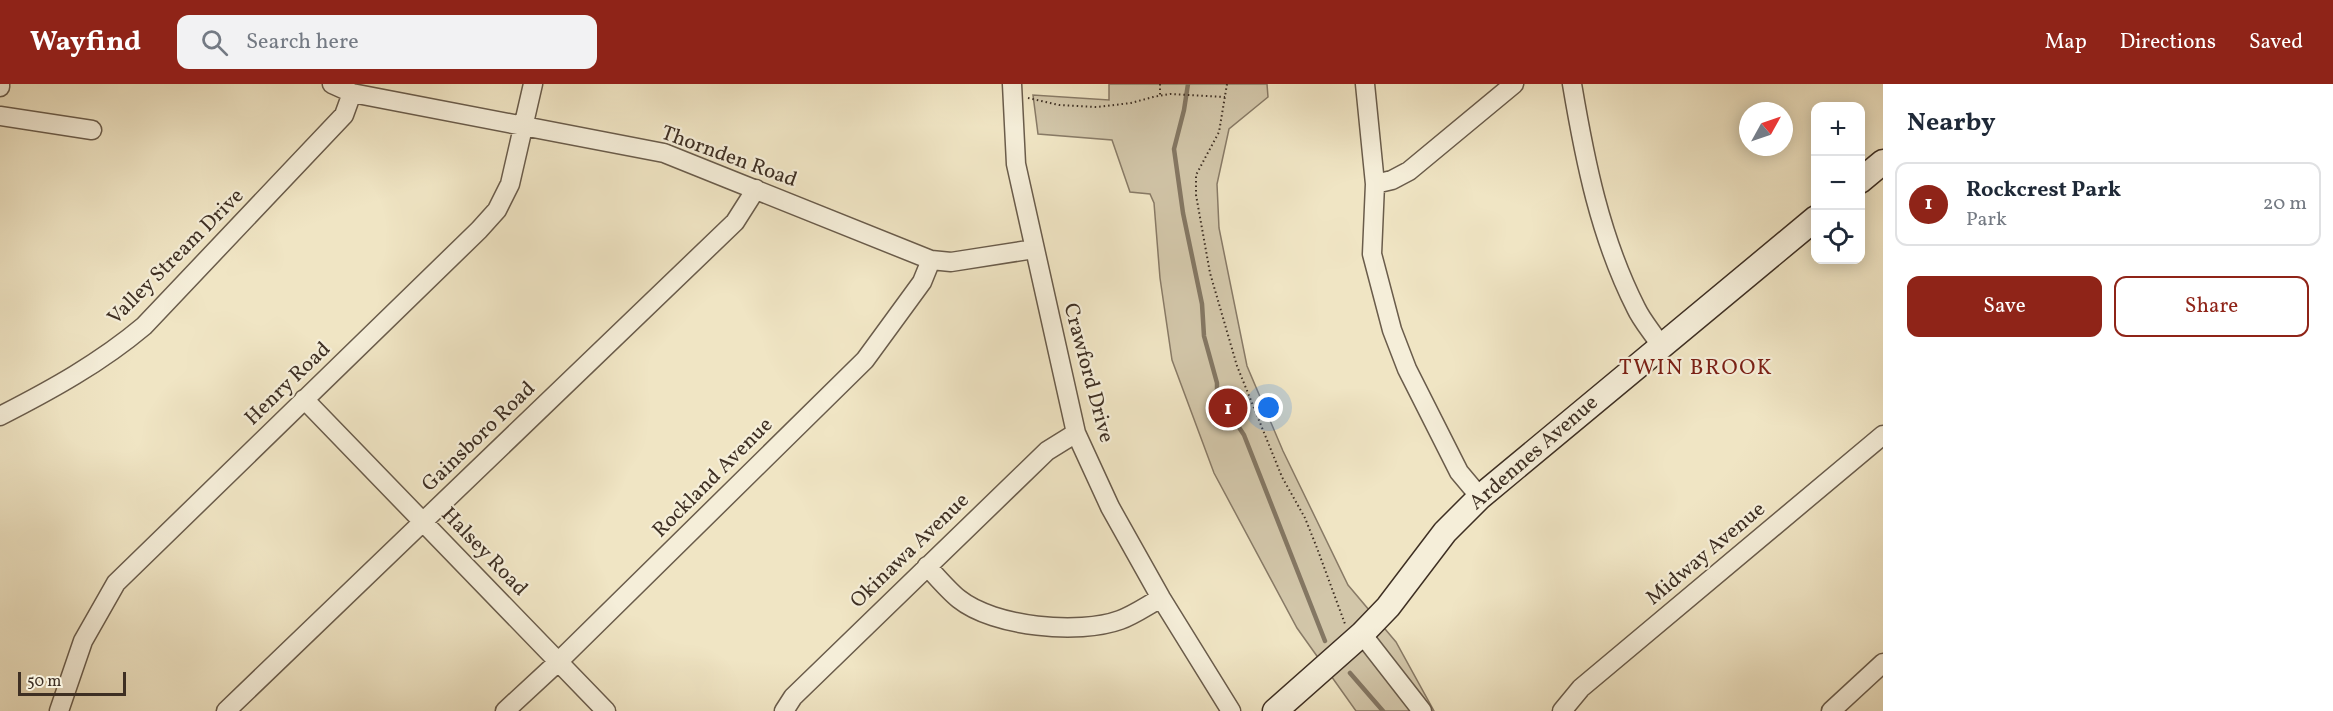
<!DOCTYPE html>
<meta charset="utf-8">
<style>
body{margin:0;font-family:Vollkorn,serif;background:#f2f2f3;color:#1f2937}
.controls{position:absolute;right:18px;top:18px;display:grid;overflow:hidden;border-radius:12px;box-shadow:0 3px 15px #0003}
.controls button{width:54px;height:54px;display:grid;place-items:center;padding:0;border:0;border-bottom:2px solid #e0e1e3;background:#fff;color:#1f2937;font:30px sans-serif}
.compass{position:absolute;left:1739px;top:18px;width:54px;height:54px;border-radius:50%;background:#fff;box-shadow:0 3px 15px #0003;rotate:50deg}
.scale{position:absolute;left:18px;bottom:15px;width:108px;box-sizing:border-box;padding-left:6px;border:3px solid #3e2f23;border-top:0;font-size:16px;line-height:21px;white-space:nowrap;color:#3e2f23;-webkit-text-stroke:4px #f5eed9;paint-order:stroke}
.you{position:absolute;left:1269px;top:324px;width:21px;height:21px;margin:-15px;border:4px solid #fff;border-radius:50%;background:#1a73e8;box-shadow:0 0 0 9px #1a73e833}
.badge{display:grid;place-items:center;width:39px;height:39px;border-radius:50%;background:#8f2418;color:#fff;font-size:20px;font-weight:700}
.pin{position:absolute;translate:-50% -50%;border:3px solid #fff;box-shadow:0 2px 6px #0006}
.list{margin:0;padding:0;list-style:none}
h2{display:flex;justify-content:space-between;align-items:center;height:78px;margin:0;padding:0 24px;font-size:26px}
h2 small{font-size:20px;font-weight:400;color:#747a83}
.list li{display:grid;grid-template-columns:39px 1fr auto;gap:18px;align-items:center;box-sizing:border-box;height:84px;margin:0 12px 12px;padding:0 12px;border:2px solid #e0e1e3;border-radius:12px}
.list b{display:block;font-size:22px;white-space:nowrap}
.list p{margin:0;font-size:20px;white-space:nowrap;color:#747a83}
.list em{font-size:20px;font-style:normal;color:#747a83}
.actions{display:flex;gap:12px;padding:18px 24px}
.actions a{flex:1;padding:14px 0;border:2px solid #8f2418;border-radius:12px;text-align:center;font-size:21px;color:#8f2418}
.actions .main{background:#8f2418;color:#fff}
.icon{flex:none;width:33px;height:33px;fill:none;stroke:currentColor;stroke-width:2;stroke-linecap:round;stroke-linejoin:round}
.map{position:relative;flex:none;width:1883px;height:627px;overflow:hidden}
header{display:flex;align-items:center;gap:36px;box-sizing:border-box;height:84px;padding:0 30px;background:#8f2418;color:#fff}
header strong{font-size:28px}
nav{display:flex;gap:33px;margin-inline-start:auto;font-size:21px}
.search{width:420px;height:54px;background:#f2f2f3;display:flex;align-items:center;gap:15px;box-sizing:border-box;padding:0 21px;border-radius:12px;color:#747a83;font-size:22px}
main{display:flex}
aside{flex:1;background:#fff}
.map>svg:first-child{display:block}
.green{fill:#d2c6a9;stroke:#887a66;stroke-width:1.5}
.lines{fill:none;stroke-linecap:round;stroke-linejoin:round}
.stream{stroke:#847763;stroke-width:4.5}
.street-casing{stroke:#6a5c4b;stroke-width:21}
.secondary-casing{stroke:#3e2f23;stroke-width:27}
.path{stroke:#3e2f23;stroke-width:2;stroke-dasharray:1.5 3;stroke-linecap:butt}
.street{stroke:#f5eed9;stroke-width:18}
.secondary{stroke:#f5eed9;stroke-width:24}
.labels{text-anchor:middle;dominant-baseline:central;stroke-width:4.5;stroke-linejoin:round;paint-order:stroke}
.street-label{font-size:21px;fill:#3e2f23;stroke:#f5eed9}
.neighbourhood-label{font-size:22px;letter-spacing:1.5px;fill:#7a1f14;stroke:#f5eed9}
</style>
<header>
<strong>Wayfind</strong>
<div class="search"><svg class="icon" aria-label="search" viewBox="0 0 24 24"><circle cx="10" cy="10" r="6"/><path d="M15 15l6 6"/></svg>Search here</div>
<nav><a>Map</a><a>Directions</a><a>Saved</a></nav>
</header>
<main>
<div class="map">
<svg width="1883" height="627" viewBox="0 0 1883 627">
<rect width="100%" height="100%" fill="#f0e5c4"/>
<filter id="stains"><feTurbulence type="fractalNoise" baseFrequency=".00333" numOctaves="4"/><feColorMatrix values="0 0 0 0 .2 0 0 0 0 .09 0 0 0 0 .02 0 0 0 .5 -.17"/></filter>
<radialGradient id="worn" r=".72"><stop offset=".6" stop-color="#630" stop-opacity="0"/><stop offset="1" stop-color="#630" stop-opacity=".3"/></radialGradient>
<path class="green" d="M1109,0H1267L1268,13L1229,45L1217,100L1219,144L1247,282L1283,367L1348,501L1396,558L1434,627H1356L1297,544L1214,389L1172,276L1160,194L1154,119L1150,110L1130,108L1112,56L1038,50L1033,11L1109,16Z"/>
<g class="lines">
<path class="stream" d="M1188,0L1184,26L1174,65L1183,129L1202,220L1204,252L1217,299V310L1244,351L1325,557
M1350,589L1383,627"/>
<g class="street-casing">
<path id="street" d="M332,0L352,9L664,69L931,176L951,178L1034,165
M1012,0L1016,80L1076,349L1110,423L1161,514L1231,627
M1365,0L1375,100L1372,170L1392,246L1407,285L1459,388L1480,413
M1572,0C1585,77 1600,153 1636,224C1642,237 1653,249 1661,262
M0,3V0
M0,32L92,46
M1375,100L1392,96L1409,87L1514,0
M304,315L606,627
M0,332C51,306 100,279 144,242L344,31L352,9
M927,482C937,493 948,506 959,515C994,543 1079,551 1120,536C1134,531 1148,521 1161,514
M1362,550L1422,627
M59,627L83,557L116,499L479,146L497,126L510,100L533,0
M226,627L735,138L756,105
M505,627L558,578L865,276L922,198L931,176
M784,627L793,613L1047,367L1076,349
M1562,627L1581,604L1883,351
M1831,627L1883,579"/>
</g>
<g class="secondary-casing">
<path id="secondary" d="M1860,97L1883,78
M1275,627L1362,550L1388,523L1445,448L1480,413L1816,134"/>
</g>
<path class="path" d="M1160,0V11
M1227,0L1219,48L1196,91V111L1210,189L1237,282L1282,393L1305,434L1317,464L1345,540
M1028,14L1059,21L1097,23L1131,19L1153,13L1170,10L1225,13"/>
<use href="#street" class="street"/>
<use href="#secondary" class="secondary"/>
</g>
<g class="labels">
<g class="street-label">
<text transform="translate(729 73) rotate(20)">Thornden Road</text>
<text transform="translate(176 173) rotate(-45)">Valley Stream Drive</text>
<text transform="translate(1088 289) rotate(75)">Crawford Drive</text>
<text transform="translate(288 300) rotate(-44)">Henry Road</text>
<text transform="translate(479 353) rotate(-44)">Gainsboro Road</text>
<text transform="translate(1534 369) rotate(-41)">Ardennes Avenue</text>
<text transform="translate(713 394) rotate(-45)">Rockland Avenue</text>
<text transform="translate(910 467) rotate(-44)">Okinawa Avenue</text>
<text transform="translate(484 468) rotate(46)">Halsey Road</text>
<text transform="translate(1706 470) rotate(-40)">Midway Avenue</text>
</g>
<g class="neighbourhood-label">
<text x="1696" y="284">TWIN BROOK</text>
</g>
</g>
<rect width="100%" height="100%" filter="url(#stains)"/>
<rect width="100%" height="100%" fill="url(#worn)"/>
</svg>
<div class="controls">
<button>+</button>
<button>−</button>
<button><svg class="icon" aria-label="locate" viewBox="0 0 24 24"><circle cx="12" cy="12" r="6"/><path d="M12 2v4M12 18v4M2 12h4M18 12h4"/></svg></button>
</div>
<svg class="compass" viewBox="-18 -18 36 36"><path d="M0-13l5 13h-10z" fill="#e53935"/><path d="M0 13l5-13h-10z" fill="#747a83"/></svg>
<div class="scale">50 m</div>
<div class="you"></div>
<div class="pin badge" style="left:1228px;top:324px">1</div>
</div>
<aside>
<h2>Nearby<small></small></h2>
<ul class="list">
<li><span class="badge">1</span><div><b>Rockcrest Park</b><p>Park</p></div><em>20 m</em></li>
</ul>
<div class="actions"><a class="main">Save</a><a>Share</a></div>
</aside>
</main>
